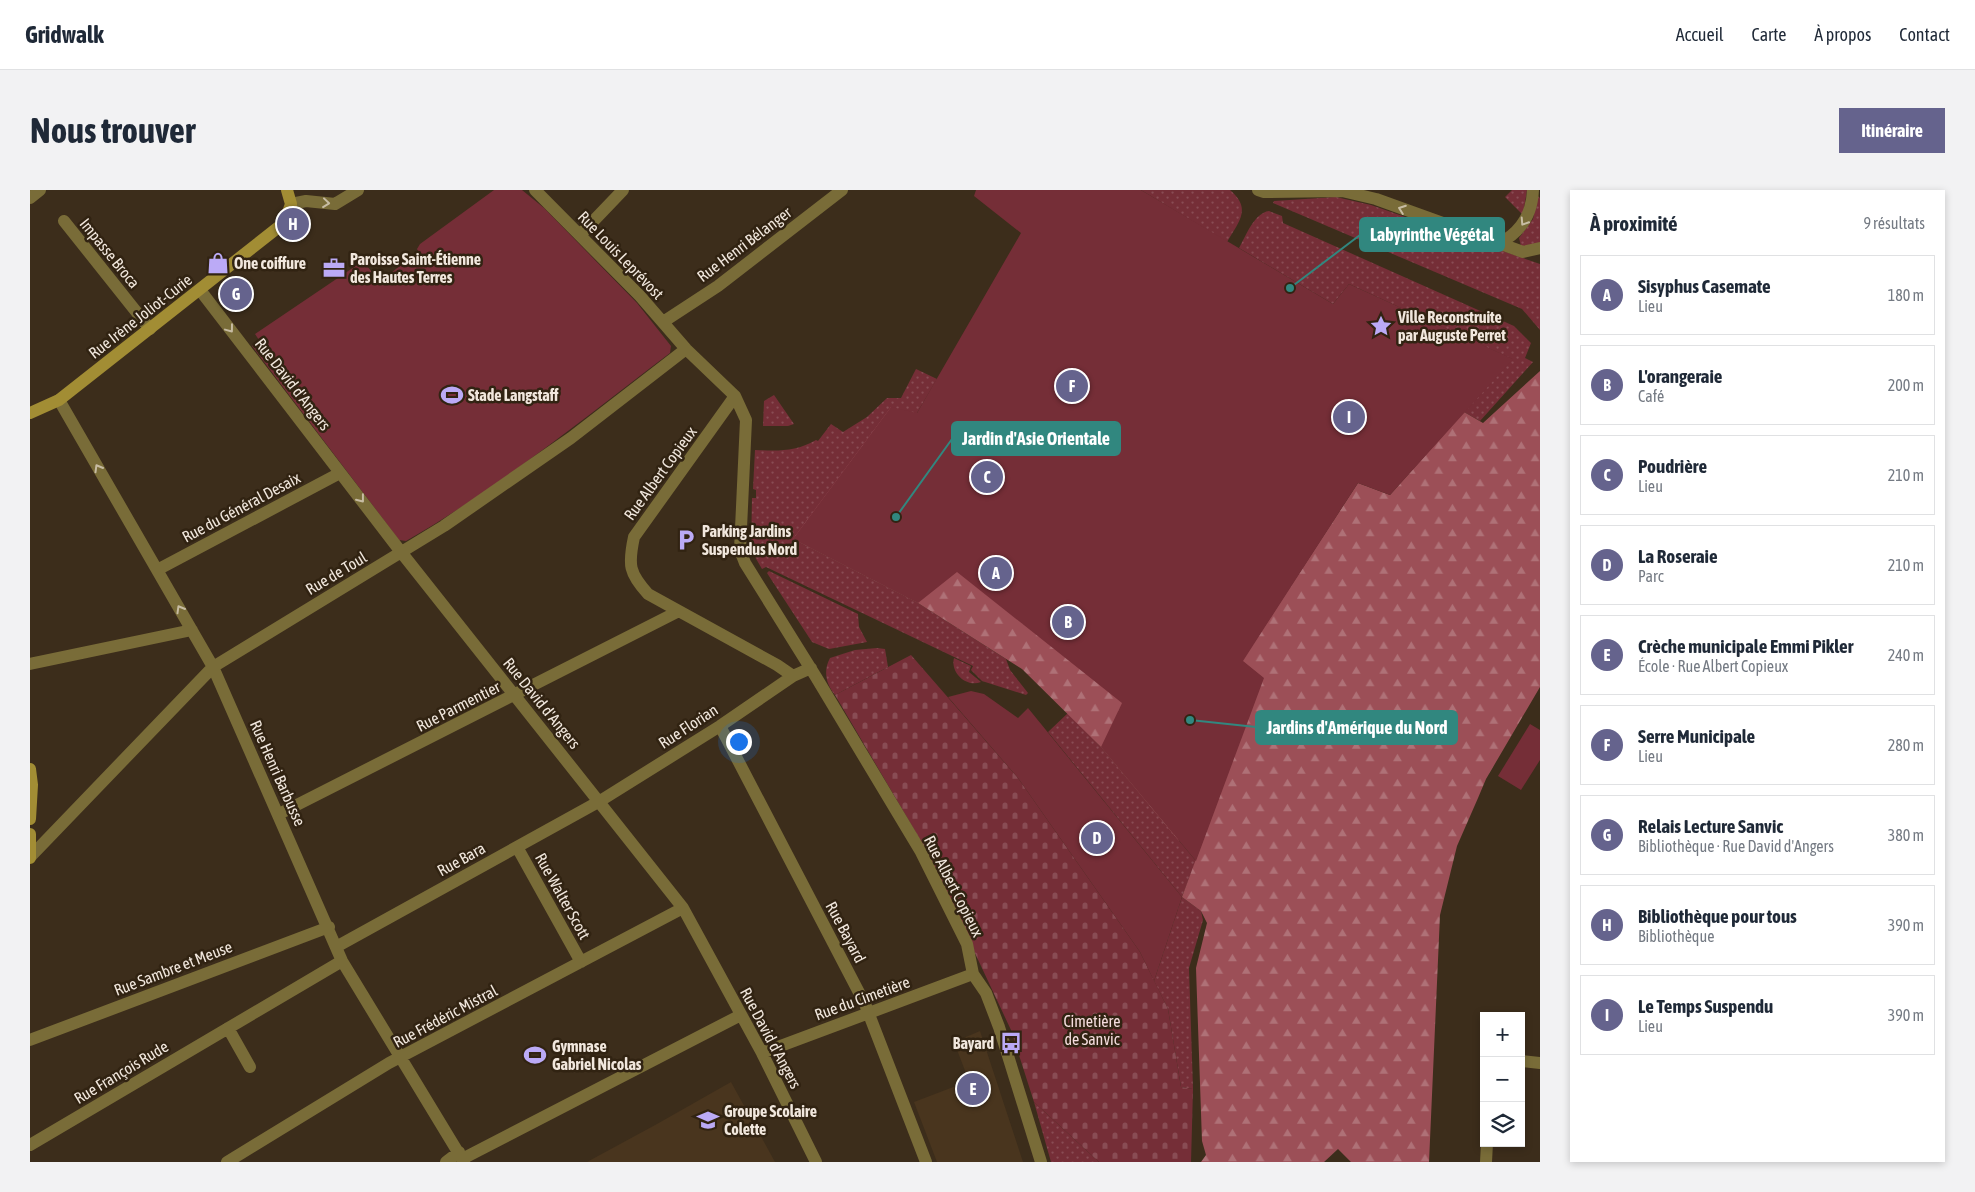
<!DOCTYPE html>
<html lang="fr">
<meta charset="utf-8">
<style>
body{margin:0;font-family:"Asap Condensed",sans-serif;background:#f2f2f3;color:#1f2937}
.controls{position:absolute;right:15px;bottom:15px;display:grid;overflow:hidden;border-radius:0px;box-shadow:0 2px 8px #0003}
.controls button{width:45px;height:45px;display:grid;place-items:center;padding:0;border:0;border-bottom:1px solid #e0e1e3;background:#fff;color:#1f2937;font:25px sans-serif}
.you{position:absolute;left:708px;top:551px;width:18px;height:18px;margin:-12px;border:4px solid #fff;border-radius:50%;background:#1a73e8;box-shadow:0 0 0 8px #1a73e833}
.badge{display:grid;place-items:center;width:32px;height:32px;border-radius:50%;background:#65638d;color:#fff;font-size:16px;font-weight:700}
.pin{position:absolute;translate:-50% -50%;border:2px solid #fff;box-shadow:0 1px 5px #0006}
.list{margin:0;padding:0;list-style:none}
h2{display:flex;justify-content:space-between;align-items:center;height:65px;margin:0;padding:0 20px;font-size:21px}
h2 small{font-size:16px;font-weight:400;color:#747a83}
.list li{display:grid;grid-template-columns:32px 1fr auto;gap:15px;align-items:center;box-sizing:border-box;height:80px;margin:0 10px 10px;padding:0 10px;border:1px solid #e0e1e3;border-radius:0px}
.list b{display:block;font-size:19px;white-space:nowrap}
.list p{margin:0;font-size:16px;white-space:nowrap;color:#747a83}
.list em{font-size:16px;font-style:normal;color:#747a83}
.icon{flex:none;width:28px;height:28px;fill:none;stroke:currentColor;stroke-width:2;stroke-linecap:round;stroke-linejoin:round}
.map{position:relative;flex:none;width:1510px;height:972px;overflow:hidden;border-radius:0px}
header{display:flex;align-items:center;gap:30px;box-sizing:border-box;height:70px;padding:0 25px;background:#fff;border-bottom:1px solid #e0e1e3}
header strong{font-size:24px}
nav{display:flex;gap:28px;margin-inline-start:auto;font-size:18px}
.intro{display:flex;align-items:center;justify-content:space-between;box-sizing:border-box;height:120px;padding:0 30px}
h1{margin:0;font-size:35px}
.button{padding:12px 22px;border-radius:0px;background:#65638d;color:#fff;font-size:18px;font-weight:700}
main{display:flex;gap:30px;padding:0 30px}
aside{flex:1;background:#fff;border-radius:0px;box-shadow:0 2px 8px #0003}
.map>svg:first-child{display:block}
.built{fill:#49351e}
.grass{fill:url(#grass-dots)}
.forest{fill:url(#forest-firs)}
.cemetery{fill:url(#cemetery-stones)}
.green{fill:#752e37}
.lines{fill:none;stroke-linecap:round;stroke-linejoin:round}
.street{stroke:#796c38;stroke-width:12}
.secondary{stroke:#a28d34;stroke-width:12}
.oneway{stroke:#c7bca3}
.labels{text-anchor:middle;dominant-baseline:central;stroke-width:5;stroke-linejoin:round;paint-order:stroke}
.street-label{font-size:16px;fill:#f1e7dd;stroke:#312312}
.poi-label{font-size:16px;font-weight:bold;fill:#f1e7dd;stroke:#312312;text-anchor:start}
.park-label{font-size:16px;fill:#f5ddde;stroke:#312312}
.leader{fill:none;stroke:#31877f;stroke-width:2}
.callout-dot{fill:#31877f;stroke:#312312;stroke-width:2}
.callout{fill:#31877f;stroke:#31877f;stroke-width:2}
.callout-label{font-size:18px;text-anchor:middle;font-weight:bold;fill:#fff}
</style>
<header>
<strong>Gridwalk</strong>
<nav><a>Accueil</a><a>Carte</a><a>À propos</a><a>Contact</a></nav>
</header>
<div class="intro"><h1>Nous trouver</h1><a class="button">Itinéraire</a></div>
<main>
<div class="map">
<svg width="1510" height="972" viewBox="0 0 1510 972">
<defs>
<pattern id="grass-dots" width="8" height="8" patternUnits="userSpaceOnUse" patternTransform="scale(1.25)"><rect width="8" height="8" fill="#752e37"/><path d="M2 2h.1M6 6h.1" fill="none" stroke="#894c54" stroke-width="1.8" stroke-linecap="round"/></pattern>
<pattern id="forest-firs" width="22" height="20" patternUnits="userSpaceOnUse" patternTransform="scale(1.25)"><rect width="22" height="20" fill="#9c4f57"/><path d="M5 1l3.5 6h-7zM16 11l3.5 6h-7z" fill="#af7177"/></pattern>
<pattern id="cemetery-stones" width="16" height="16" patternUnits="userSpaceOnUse" patternTransform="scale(1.25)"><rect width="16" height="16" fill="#752e37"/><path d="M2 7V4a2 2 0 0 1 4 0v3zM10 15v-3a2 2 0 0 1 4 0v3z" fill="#894c54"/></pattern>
</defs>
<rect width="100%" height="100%" fill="#3c2d1b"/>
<path class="built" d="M950,841L993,972H907L884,912L939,891L924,852Z
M701,892L745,972H557L627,934Z"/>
<path class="grass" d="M1111,0H1200C1222,19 1209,31 1197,52Z
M1482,0H1497L1493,25L1475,7Z
M1508,6L1510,8V53L1506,56H1491L1489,48L1503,29Z
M1306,7L1341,15L1510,74V140L1492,119L1243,13L1244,11Z
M1239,21L1252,26L1253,33L1484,136L1501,153L1495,168L1503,172L1450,231L1434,222L1482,169L1319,94L1303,114L1209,58C1216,46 1224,23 1239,21Z
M886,179L907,189L887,223L763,349L888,413L976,469L980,480L998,503L996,505L952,491L941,480L943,476L736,377L732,379L721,360L722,308H726V300L723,299L725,260C748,261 765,262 786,250L788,251L801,234L813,242L837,227L857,208H871Z
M744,205L764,234L758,236H733L734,211Z
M739,381L828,424L829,437L837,452L799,459L782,452L737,383Z
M847,458L855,459L858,477L805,505C796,494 793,481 800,468L825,460Z
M924,468L941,476L939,482L951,492C937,498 920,483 924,468Z
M1038,523L1071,557L1166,671L1152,707L1171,721L1173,730L1159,778L1163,899L1151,897L1138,819L1124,791L1152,707L1018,542Z
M1004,912L1069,972H1021Z"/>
<path class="forest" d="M1510,181V497L1456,589L1448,608L1427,656L1410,725L1399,972H1321L1308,959L1294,972H1171L1176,965L1172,951L1166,778L1177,733L1171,721L1152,707L1233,488L1212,471L1328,293L1360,305L1434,222L1453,233Z
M861,217L894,333L1103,514L1149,651L1071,557L992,479L888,413L763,349Z"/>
<path class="cemetery" d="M881,465L988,588L1110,762L1138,819L1151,897L1163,899L1161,972H1069L1004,912L981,840L898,663L805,505Z"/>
<path class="green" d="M464,0H492L514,18L607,113L641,156L640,163C554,228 469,298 376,351L369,350L222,156L229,150L225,144L333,71L350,92L388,61L387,59L390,54Z
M946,0H1111L1303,114L1319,94L1483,169L1360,305L1328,293L1213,471L1234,488L1166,671L1071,557L1092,513L927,382L888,413L763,349L861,217L887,223L991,43L944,6Z
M941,501L954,504L988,528L998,518L1152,707L1124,791L1110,762L988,588L918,507Z
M1500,534L1510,540V570L1491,600L1468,586Z"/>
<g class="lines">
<path class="street" d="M505,0L610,106L656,159L705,206L716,230L710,360L715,373L786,487L891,662L937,754L943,784L956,803L969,837L1011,972
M1228,0L1234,2L1312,1L1346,9L1493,62L1510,58
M0,8L10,0
M261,14L276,11L305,14L328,0
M34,31L120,139
M550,45L593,0
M1468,54C1490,43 1502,25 1503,0
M170,100L371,362L653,718L732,863L786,972
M633,132L688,96L812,0
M705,206L604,347C598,375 599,383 618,404L747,475L763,486L781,478
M29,210L183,477L312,771L434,972
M127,380L310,283
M0,474L162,440
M690,536L835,814L896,972
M249,624L647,422
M487,657L551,772
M1,666L183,477L414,336L541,248L656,159
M306,757L570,611L690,536L763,486
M198,838L220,877
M0,850L299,737
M732,863L943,784
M1491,871L1510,873
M0,955L312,771
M432,969L711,825
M197,972L359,873L653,718
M416,972L429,962
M1456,972L1457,953"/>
<path class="secondary" d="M0,223L29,210L255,32L261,14L257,0
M0,579L2,595L0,629
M0,644V668"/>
</g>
<defs><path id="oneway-chevron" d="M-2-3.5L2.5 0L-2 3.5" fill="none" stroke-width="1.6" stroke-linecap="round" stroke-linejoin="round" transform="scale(1.25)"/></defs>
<g class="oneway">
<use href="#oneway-chevron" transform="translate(296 13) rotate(6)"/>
<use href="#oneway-chevron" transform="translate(1372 19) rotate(-160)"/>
<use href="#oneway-chevron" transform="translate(1494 32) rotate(123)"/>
<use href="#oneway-chevron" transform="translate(200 139) rotate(53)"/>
<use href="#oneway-chevron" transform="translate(68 278) rotate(-120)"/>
<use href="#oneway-chevron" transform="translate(331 309) rotate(52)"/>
<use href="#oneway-chevron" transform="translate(150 419) rotate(-120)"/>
</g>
<defs>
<g id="shop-bare" transform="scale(1.725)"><path d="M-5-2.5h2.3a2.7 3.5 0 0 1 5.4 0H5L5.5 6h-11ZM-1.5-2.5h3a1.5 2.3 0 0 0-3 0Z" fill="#bbaaf6" stroke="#312312" stroke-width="2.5" paint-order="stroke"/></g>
<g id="office-bare" transform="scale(1.725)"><path d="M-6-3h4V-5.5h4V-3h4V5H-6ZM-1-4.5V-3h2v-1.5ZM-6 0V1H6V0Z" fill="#bbaaf6" stroke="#312312" stroke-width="2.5" paint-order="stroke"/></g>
<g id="sight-bare" transform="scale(1.725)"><path d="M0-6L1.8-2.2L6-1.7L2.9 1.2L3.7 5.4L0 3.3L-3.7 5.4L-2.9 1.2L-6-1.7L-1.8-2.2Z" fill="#bbaaf6" stroke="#312312" stroke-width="2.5" paint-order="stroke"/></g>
<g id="stadium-bare" transform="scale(1.725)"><path d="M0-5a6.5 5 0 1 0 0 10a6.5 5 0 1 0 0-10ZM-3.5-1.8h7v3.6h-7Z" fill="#bbaaf6" stroke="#312312" stroke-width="2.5" paint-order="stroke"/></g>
<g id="parking-bare" transform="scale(1.725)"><path d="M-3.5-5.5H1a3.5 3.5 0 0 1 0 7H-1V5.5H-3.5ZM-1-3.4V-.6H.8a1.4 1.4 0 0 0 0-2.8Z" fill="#bbaaf6" stroke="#312312" stroke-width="2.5" paint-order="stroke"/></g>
<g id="bus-bare" transform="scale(1.725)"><path d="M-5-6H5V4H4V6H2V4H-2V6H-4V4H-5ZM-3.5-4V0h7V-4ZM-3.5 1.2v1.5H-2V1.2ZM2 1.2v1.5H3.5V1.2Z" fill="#bbaaf6" stroke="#312312" stroke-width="2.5" paint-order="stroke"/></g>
<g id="school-bare" transform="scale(1.725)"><path d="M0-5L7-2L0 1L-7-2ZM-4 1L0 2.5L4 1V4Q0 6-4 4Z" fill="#bbaaf6" stroke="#312312" stroke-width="2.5" paint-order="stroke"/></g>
</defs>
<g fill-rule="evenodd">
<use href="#shop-bare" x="188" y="73"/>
<use href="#office-bare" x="304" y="78"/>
<use href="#sight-bare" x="1351" y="136"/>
<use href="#stadium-bare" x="422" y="205"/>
<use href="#parking-bare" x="656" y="350"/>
<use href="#bus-bare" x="981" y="853"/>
<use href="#stadium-bare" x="505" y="865"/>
<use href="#school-bare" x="678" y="930"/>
</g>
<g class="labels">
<g class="street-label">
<text transform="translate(714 54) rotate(-37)">Rue Henri Bélanger</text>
<text transform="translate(80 63) rotate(51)">Impasse Broca</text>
<text transform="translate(591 65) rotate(46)">Rue Louis Leprévost</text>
<text transform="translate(110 126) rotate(-38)">Rue Irène Joliot-Curie</text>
<text transform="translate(263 194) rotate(52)">Rue David d'Angers</text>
<text transform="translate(630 283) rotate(-54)">Rue Albert Copieux</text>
<text transform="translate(211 317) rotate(-28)">Rue du Général Desaix</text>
<text transform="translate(306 383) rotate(-31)">Rue de Toul</text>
<text transform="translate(512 513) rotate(51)">Rue David d'Angers</text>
<text transform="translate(428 516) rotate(-27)">Rue Parmentier</text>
<text transform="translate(658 536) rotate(-33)">Rue Florian</text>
<text transform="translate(248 583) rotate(66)">Rue Henri Barbusse</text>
<text transform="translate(431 669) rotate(-29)">Rue Bara</text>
<text transform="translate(924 696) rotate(63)">Rue Albert Copieux</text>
<text transform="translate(533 706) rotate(61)">Rue Walter Scott</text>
<text transform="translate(816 742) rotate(62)">Rue Bayard</text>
<text transform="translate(143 778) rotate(-21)">Rue Sambre et Meuse</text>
<text transform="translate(832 808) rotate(-20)">Rue du Cimetière</text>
<text transform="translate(415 826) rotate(-28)">Rue Frédéric Mistral</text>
<text transform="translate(741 848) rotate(62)">Rue David d'Angers</text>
<text transform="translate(91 882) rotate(-31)">Rue François Rude</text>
</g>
<g class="poi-label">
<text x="320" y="69">Paroisse Saint-Étienne<tspan x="320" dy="18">des Hautes Terres</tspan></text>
<text x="204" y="73">One coiffure</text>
<text x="1368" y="127">Ville Reconstruite<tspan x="1368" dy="18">par Auguste Perret</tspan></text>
<text x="438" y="205">Stade Langstaff</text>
<text x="672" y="341">Parking Jardins<tspan x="672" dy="18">Suspendus Nord</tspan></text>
<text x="964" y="853" text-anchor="end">Bayard</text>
<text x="522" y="856">Gymnase<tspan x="522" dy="18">Gabriel Nicolas</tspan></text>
<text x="694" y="921">Groupe Scolaire<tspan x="694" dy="18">Colette</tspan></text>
</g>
<g class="park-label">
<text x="1062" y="831">Cimetière<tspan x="1062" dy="18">de Sanvic</tspan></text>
</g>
</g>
<path class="leader" d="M1260 98L1330 45M866 327L922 249M1160 530L1226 537"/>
<g class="callout-dot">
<circle cx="1260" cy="98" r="5"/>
<circle cx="866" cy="327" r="5"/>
<circle cx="1160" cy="530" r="5"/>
</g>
<g class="callout">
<rect x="1330" y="28" width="144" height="33" rx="5"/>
<rect x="922" y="232" width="168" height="33" rx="5"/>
<rect x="1226" y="521" width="201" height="33" rx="5"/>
</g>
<g class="callout-label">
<text x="1402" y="51">Labyrinthe Végétal</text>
<text x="1006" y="255">Jardin d'Asie Orientale</text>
<text x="1327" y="544">Jardins d'Amérique du Nord</text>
</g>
</svg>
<div class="controls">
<button>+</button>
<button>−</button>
<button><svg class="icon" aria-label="layers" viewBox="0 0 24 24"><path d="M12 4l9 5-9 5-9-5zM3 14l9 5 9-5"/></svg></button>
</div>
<div class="you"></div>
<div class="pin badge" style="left:966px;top:383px">A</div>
<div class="pin badge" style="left:1038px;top:432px">B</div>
<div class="pin badge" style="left:957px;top:287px">C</div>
<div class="pin badge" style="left:1067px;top:648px">D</div>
<div class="pin badge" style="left:943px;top:899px">E</div>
<div class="pin badge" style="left:1042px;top:196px">F</div>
<div class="pin badge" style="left:206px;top:104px">G</div>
<div class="pin badge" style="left:263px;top:34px">H</div>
<div class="pin badge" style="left:1319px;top:227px">I</div>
</div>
<aside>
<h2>À proximité<small>9 résultats</small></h2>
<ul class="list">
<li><span class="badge">A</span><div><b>Sisyphus Casemate</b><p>Lieu</p></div><em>180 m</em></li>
<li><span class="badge">B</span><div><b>L'orangeraie</b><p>Café</p></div><em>200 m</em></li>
<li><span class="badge">C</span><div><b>Poudrière</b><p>Lieu</p></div><em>210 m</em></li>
<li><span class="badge">D</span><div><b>La Roseraie</b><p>Parc</p></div><em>210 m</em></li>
<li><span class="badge">E</span><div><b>Crèche municipale Emmi Pikler</b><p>École · Rue Albert Copieux</p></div><em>240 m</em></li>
<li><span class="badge">F</span><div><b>Serre Municipale</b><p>Lieu</p></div><em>280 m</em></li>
<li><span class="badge">G</span><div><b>Relais Lecture Sanvic</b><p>Bibliothèque · Rue David d'Angers</p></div><em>380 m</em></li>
<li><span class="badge">H</span><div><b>Bibliothèque pour tous</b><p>Bibliothèque</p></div><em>390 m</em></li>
<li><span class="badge">I</span><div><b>Le Temps Suspendu</b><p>Lieu</p></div><em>390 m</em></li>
</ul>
</aside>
</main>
